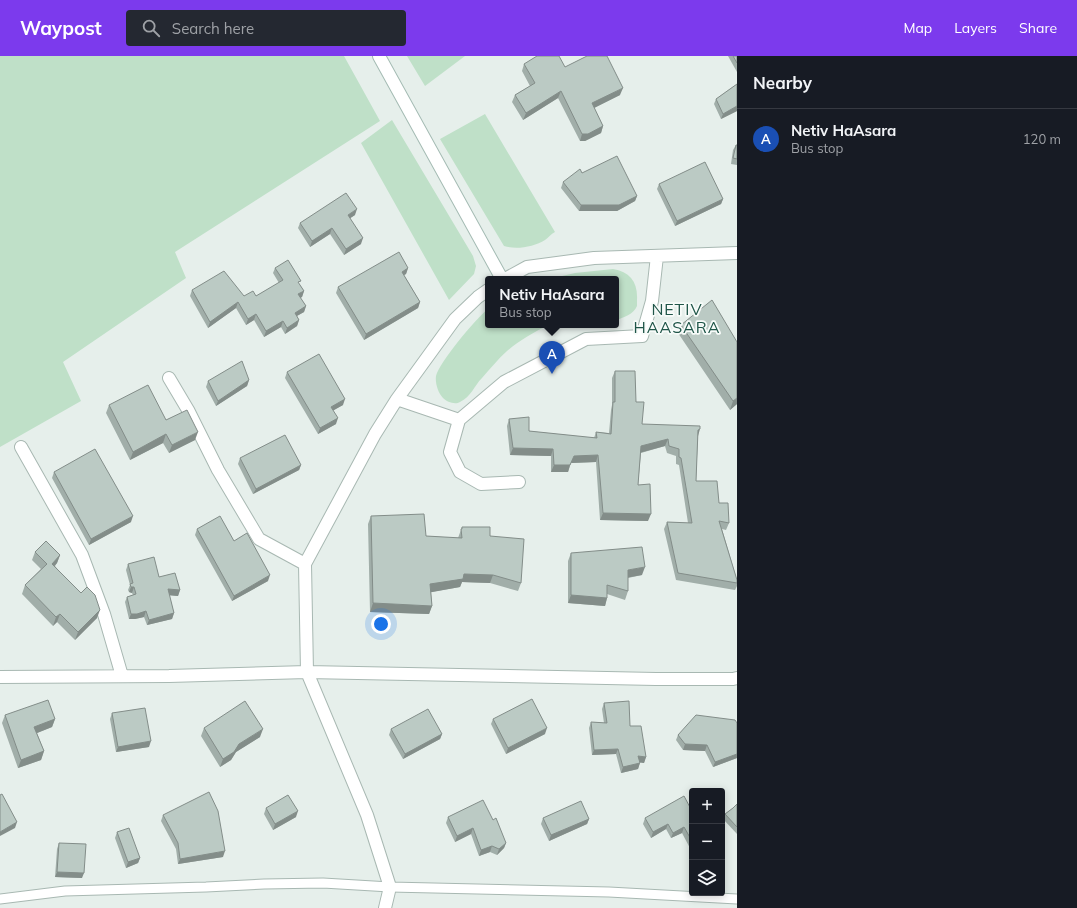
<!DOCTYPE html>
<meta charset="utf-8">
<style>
body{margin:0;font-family:Mulish,sans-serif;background:#242831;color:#f1f3f6}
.controls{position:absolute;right:12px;bottom:12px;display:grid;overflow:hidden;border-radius:4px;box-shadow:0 2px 10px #0003}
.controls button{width:36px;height:36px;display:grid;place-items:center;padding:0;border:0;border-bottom:1px solid #363941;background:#171b24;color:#f1f3f6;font:20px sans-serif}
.you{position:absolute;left:381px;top:568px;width:14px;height:14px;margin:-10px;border:3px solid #fff;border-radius:50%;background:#1a73e8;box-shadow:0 0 0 6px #1a73e833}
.badge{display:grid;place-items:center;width:26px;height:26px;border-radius:50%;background:#7c3aed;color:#fff;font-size:13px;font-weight:700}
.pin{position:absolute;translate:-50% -33px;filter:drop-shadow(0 1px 2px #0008)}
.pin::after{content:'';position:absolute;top:21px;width:14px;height:12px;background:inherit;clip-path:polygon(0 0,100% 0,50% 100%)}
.popup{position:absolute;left:485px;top:220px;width:134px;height:52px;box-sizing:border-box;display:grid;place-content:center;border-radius:4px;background:#171b24;filter:drop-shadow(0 1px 3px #0005);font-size:13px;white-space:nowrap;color:#9ea1a6}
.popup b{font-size:15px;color:#f1f3f6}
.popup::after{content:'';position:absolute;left:50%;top:100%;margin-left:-8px;border:8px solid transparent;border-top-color:#171b24}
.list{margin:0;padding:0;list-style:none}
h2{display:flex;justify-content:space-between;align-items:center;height:52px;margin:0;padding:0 16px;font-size:17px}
h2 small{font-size:13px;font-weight:400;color:#9ea1a6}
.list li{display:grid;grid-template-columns:26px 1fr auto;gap:12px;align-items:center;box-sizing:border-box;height:60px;padding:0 16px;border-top:1px solid #363941}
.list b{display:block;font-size:15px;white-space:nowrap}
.list p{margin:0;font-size:13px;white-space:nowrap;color:#9ea1a6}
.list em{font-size:13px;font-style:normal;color:#9ea1a6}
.icon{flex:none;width:22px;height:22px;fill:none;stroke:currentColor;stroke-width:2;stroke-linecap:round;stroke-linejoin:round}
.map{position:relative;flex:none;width:737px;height:852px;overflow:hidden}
header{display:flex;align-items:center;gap:24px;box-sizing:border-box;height:56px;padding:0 20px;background:#7c3aed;color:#fff}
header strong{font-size:19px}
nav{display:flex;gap:22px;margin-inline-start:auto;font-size:14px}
.search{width:280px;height:36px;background:#242831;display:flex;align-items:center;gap:10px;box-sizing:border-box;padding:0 14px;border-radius:4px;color:#9ea1a6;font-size:15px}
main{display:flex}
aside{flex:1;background:#171b24}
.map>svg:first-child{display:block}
.green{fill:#bfe0c8}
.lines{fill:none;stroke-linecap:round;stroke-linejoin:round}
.lane-casing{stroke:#a8b8b2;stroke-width:11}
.street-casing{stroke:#a8b8b2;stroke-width:14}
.secondary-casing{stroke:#a4bbb3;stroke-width:14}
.lane{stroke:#fff;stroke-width:9}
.street{stroke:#fff;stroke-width:12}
.secondary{stroke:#fff;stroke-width:12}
.wall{fill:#a1aea9}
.shaded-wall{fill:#838d89}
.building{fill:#bbcac4;stroke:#838d89}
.labels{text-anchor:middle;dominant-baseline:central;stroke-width:3.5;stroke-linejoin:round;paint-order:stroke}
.quarter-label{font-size:16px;letter-spacing:1px;fill:#1f5548;stroke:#f7fbf9}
</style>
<header>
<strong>Waypost</strong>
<div class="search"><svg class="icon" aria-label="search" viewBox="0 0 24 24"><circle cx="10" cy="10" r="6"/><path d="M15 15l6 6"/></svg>Search here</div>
<nav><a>Map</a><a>Layers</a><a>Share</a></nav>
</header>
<main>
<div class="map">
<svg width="737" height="852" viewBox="0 0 737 852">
<rect width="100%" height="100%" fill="#e6efeb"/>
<path class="green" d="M0,0H344L380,65L175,196L186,222L63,306L81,345L0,391Z
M407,0H465L425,30Z
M485,58L555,176C551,178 548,182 545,184C534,191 516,194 504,190L440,83Z
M392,64L473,200L476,210L474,218L449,244L361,87Z
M613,213C630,216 638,226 637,244C637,246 637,248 637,250C634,258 623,262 616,264V223H549L575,217Z
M488,253V269H548C534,276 519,285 507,295C498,303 490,313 482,322C474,330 471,341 460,346C455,349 447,346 443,342C438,337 435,327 436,320C439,307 476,262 488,253Z"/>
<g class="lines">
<g class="lane-casing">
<path id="lane" d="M0,843L65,835L206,831L264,828L323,827L390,831L609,836L737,843"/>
</g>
<g class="street-casing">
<path id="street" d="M505,223L527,211L594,202L737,197
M169,322L188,354L218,414L259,483L305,508
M397,343L459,364
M21,391L82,499L104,558L122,620
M519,426L481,428L460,416L450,396L459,364L504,326L586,283L642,280L652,245L657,200
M0,621L169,620L307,616L656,623H733L737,622
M385,852L390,831L367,759L307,616L305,508L375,378L397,343L455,263L478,241L488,234"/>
</g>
<g class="secondary-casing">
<path id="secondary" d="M379,0L502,223"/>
</g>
<use href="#lane" class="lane"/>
<use href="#street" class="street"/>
<use href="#secondary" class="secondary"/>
</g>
<path class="wall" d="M728,0H737V16Z
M524,8L565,11L620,39L594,52L603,70L601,77L585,85H580L558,42L523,64L512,46L515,39L530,30L522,15Z
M737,28V55L721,63L714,48L716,43Z
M736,89H737V109L731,108L733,94Z
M582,117L637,140L635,145L617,155H579L561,132L563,126Z
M659,128L723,143L721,148L675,170L657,133Z
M355,159L350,162L361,188L344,199L330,178L310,191L298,172L300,167Z
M275,212L300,229L304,235L302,241L300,242L306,250L304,256L297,260L299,264L297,270L285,278L281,271L264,281L254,264L246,269L236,252L208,272L190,240L192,234L244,240H256L279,227L273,217Z
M408,212L406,218L404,219L420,246L418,252L364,284L336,237L338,231Z
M681,269L737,348L730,354L678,277Z
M615,315L636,346L642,368L698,380L696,425L719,447L729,467L726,474L722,473L737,524V530L735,534L676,524L664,473L667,466L688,467L679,409L676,408V400L667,397L665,390L641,397L638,429L648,465L600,464L596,406L571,407L568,416H551V400L510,399L507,370L509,363L529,375L594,382L596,376L609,377L611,354L612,349V322Z
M287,316L343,349L333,354L336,368L318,378L285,322Z
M249,324L247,330L216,350L206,331L208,325Z
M109,349L166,364L195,384L169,397L163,387L130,404L106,357Z
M240,402L301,409L299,414L253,438L238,408Z
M54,416L131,466L89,489L52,422Z
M371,460L426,480L458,482L462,471L490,480L521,527L518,535L490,527L462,526L460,531L431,536L432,550L429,558L370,556L368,468Z
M197,473L268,525L232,545L195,479Z
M35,496L60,499L57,507L55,510L97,562L75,584L57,566L53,570L22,538L25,529L41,513L32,504Z
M571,497L642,519L628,522V535L625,544L607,538V542L605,550L568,547V505Z
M128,508L159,521L180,534L178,540L169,539L174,557L172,563L147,569L144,561L135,563H129L125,546L127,541L133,539L132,537L129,536L128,534L130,529L126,514Z
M604,647L630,670L646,701L644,707L640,706L638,713L621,717L616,698L592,699L589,672L591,666L604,667L602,653Z
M112,657L149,691L116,696L110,663Z
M5,659L55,663L52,671L37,677L44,695L41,704L18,712L2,667Z
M493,663L545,678L506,698L491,668Z
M737,667V702L713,711L705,695L683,694L676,684L678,679Z
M204,672L260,681L236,696L231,704L220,711L201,680Z
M391,673L442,678L440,683L403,703L389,679Z
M737,748V778L723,763L725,758L733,752Z
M266,752L296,761L273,774L264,758Z
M692,755V793L691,794L682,777L671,782L666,773L651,782L643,768L645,762Z
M163,759L223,801L178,808L176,793L161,765Z
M448,761L493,764L506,787L504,792L497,799L490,796L479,800L471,778L455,786L446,767Z
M543,762L589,763L587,768L549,785L541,768Z
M117,776L140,802L138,807L126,812L115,782Z
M59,787L82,822L55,821L57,793Z"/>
<path class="shaded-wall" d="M623,32L620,39L590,54L592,47Z
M561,35L558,42L523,64L526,57Z
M737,50V55L721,63L723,58Z
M603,70L601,77L585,85H580L582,78Z
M637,140L635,145L617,155H579L581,149Z
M723,143L721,148L675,170L677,165Z
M357,153L355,159L346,165L348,159Z
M332,172L330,178L310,191L312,185Z
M363,182L361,188L344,199L346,193Z
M408,212L406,218L400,221L402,216Z
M304,235L302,241L296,244L298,238Z
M238,246L236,252L208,272L210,266Z
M420,246L418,252L364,284L366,278Z
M306,250L304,256L293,262L295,257Z
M256,258L254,264L246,269L248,263Z
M299,264L297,270L285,278L287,272Z
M283,265L281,271L264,281L266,275Z
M249,324L247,330L216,350L218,345Z
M737,342V348L730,354L733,345Z
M345,343L343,349L329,357L331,351Z
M338,362L336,368L318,378L320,372Z
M700,373L698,380L695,381L698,374Z
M198,376L195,384L169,397L172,389Z
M166,378L163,387L130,404L133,396Z
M668,383L665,390L639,397L641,390Z
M513,392L553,393L551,400L510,399Z
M598,399L596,406L571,407L574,400Z
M301,409L299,414L253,438L256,433Z
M554,409H570L568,416H551Z
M603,457L651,458L648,465L600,464Z
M133,460L131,466L89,489L91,483Z
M60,499L57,507L49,516L52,508Z
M645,511L642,519L625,522L628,514Z
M464,518L493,519L490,527L462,526L460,531L427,537L430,528Z
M270,519L268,525L232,545L234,540Z
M131,531H134L132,537L129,536Z
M168,533L180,534L178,540L166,539Z
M571,539L607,542L605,550L568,547Z
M373,547L432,550L429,558L370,556Z
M100,554L97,562L75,584L78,576Z
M146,555L144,561L135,563H129L131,558Z
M174,557L172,563L147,569L149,564Z
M60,558L57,566L53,570L56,561Z
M55,663L52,671L32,679L34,671Z
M547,672L545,678L506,698L508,692Z
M263,673L260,681L236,696L231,704L220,711L223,703L239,688Z
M442,678L440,683L403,703L405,698Z
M151,685L149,691L116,696L118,691Z
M685,688L707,689L705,695L683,694Z
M618,693L616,698L592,699L594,694Z
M44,695L41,704L18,712L21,704Z
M737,698V702L713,711L715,706Z
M638,700L646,701L644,707L636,706Z
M640,707L638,713L621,717L623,711Z
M298,755L296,761L273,774L275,768Z
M589,763L587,768L549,785L551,779Z
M17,766L15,772L0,780V776Z
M668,768L666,773L651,782L653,776Z
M684,771L682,777L671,782L673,777Z
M473,772L471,778L455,786L457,780Z
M506,787L504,792L497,799L499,793Z
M492,790L490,796L479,800L481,794Z
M225,795L223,801L178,808L180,803Z
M140,802L138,807L126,812L128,806Z
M57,816L84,817L82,822L55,821Z"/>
<path class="building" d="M537,0H559L565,11L587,0H607L623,32L592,47L603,70L588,78H582L561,35L526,57L515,39L535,27L524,8Z
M733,0H737V7Z
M737,28V50L723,58L716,43Z
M736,89H737V103L733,102Z
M617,100L637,140L619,149H581L563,126L580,113L582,117Z
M705,106L723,143L677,165L659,128Z
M346,137L357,153L348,159L363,182L346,193L332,172L312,185L300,167Z
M399,196L408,212L402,216L420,246L366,278L338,231Z
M288,204L301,225L298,226L304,235L298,238L306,250L295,257L299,264L287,272L283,265L266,275L256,258L248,263L238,246L210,266L192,234L224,215L244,240L253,235L256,240L283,224L275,212Z
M712,244L737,286V342L733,345L681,269Z
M319,298L345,343L331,351L338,362L320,372L287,316Z
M242,305L249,324L218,345L208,325Z
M615,315H635L636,346H644L642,368L700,370V373L698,374L696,425H717L719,447H728L729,467L719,465L737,524V527L678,517L667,466L692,467L681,402L679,401V393L669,390L668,383L641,390L638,429L650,428L651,458L603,457L598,399L574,400L570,409H554L553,393L513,392L509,363L529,361V375L597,382L596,376L611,378L613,346H615Z
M148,329L166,364L187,354L198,376L172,389L166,378L133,396L109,349Z
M285,379L301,409L256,433L240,402Z
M95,393L133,460L91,483L54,416Z
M424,458L426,480L462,482L461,473H462V471H490V480L524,483L521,527L493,519L464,518L463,523L430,528L432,550L373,547L371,460Z
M220,460L234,485L247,477L270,519L234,540L197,473Z
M46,485L60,499L52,508L81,537L87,531L95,539L100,554L78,576L60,558L56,561L25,529L47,508L35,496Z
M642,491L645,511L628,514V535L607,529V542L571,539V497Z
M154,501L159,521L175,517L180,534L168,533L174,557L149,564L146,555L137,558H131L127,541L136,538L134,531H131L130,528L133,527L128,508Z
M532,643L547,672L508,692L493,663Z
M48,644L55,663L34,671L44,695L21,704L5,659Z
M245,645L263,673L239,688L234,696L223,703L204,672Z
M629,645L630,670H641L646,701L638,700L640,707L623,711L618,693L594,694L591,666L607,667L604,647Z
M145,652L151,685L118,691L112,657Z
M428,653L442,678L405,698L391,673Z
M696,659L735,664L737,667V698L715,706L707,689L685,688L678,679Z
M209,736L218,755L225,795L180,803L178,787L163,759Z
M2,738L17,766L0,776V739Z
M288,739L298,755L275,768L266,752Z
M684,740L692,755V785L684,771L673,777L668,768L653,776L645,762Z
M483,744L493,764L496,762L506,787L499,793L492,790L481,794L473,772L457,780L448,761Z
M581,745L589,763L551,779L543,762Z
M737,748V771L725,758L733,752Z
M129,772L140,802L128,806L117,776Z
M59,787L86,788L84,817L57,816Z"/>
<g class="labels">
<g class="quarter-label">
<text x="677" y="253">NETIV<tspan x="677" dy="18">HAASARA</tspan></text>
</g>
</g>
</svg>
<div class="controls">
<button>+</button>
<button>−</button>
<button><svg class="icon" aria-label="layers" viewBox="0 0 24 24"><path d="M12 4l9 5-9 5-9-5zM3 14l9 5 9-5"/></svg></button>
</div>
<div class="you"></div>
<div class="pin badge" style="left:552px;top:318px;background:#1a4fb4">A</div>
<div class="popup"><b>Netiv HaAsara</b>Bus stop</div>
</div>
<aside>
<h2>Nearby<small></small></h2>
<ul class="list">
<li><span class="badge" style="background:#1a4fb4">A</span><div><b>Netiv HaAsara</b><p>Bus stop</p></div><em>120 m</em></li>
</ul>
</aside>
</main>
